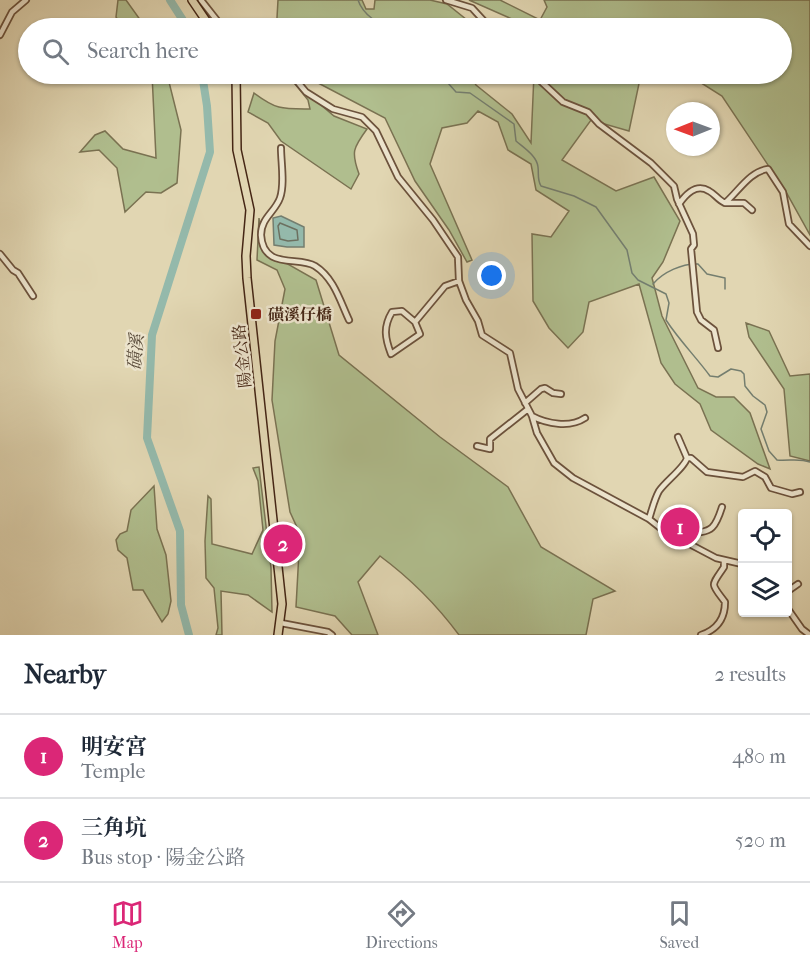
<!DOCTYPE html>
<meta charset="utf-8">
<style>
body{margin:0;font-family:"IM FELL French Canon","Noto Serif TC",serif;background:#f6f6f7;color:#1f2937}
.controls{position:absolute;right:18px;bottom:18px;display:grid;overflow:hidden;border-radius:6px;box-shadow:0 2px 4px #0004}
.controls button{width:54px;height:54px;display:grid;place-items:center;padding:0;border:0;border-bottom:2px solid #e0e1e3;background:#fff;color:#1f2937;font:30px sans-serif}
.compass{position:absolute;left:666px;top:102px;width:54px;height:54px;border-radius:50%;background:#fff;box-shadow:0 2px 4px #0004;rotate:269deg}
.you{position:absolute;left:492px;top:276px;width:21px;height:21px;margin:-15px;border:4px solid #fff;border-radius:50%;background:#1a73e8;box-shadow:0 0 0 9px #1a73e833}
.badge{display:grid;place-items:center;width:39px;height:39px;border-radius:50%;background:#db2777;color:#fff;font-size:20px;font-weight:700}
.pin{position:absolute;translate:-50% -50%;border:3px solid #fff;box-shadow:0 2px 6px #0006}
.list{margin:0;padding:0;list-style:none}
h2{display:flex;justify-content:space-between;align-items:center;height:78px;margin:0;padding:0 24px;font-size:26px}
h2 small{font-size:20px;font-weight:400;color:#747a83}
.list li{display:grid;grid-template-columns:39px 1fr auto;gap:18px;align-items:center;box-sizing:border-box;height:84px;padding:0 24px;border-top:2px solid #e0e1e3}
.list b{display:block;font-size:22px;white-space:nowrap}
.list p{margin:0;font-size:20px;white-space:nowrap;color:#747a83}
.list em{font-size:20px;font-style:normal;color:#747a83}
.icon{flex:none;width:33px;height:33px;fill:none;stroke:currentColor;stroke-width:2;stroke-linecap:round;stroke-linejoin:round}
.map{position:relative;flex:none;width:810px;height:635px;overflow:hidden}
.search{position:absolute;background:#fff;box-shadow:0 2px 4px #0004;left:18px;right:18px;top:18px;height:66px;display:flex;align-items:center;gap:15px;box-sizing:border-box;padding:0 21px;border-radius:33px;color:#747a83;font-size:22px}
.sheet{height:246px;background:#fff}
nav{display:flex;justify-content:space-around;align-items:center;box-sizing:border-box;height:84px;border-top:2px solid #e0e1e3;background:#fff;font-size:16px;color:#747a83}
nav a{display:grid;justify-items:center;gap:3px}
nav .on{color:#db2777}
.map>svg:first-child{display:block}
.green{fill:#b0be8e;stroke:#7a7252;stroke-width:1.5}
.water{fill:#94b9ab;stroke:#747e6f;stroke-width:1.5}
.lines{fill:none;stroke-linecap:round;stroke-linejoin:round}
.shore{stroke:#6c7060;stroke-width:1.5}
.stream{stroke:#747e6f;stroke-width:1.5}
.river{stroke:#94b9ab;stroke-width:8}
.minor-casing{stroke:#6c523c;stroke-width:8}
.primary-casing{stroke:#452615;stroke-width:10}
.minor{stroke:#ece4cd;stroke-width:4.5}
.primary{stroke:#e1d6b2;stroke-width:7}
.poi-dot{fill:#8f2418;stroke:#ece4cd;stroke-width:2}
.labels{text-anchor:middle;dominant-baseline:central;stroke-width:5;stroke-linejoin:round;paint-order:stroke}
.poi-label{font-size:16px;font-weight:bold;fill:#452615;stroke:#ece4cd;text-anchor:start}
.street-label{font-size:16px;fill:#452615;stroke:#ece4cd}
.water-label{font-size:18px;font-style:italic;fill:#594b3a;stroke:#ece4cd}
</style>
<div class="map">
<svg width="810" height="635" viewBox="0 0 810 635">
<rect width="100%" height="100%" fill="#e1d6b2"/>
<filter id="stains"><feTurbulence type="fractalNoise" baseFrequency=".00333" numOctaves="4"/><feColorMatrix values="0 0 0 0 .2 0 0 0 0 .09 0 0 0 0 .02 0 0 0 .5 -.17"/></filter>
<radialGradient id="worn" r=".72"><stop offset=".6" stop-color="#630" stop-opacity="0"/><stop offset="1" stop-color="#630" stop-opacity=".3"/></radialGradient>
<path class="green" d="M118,0H126L146,28H123L116,17Z
M278,0H362L366,9H374L375,0H430L447,4L477,28H280L277,18Z
M469,0H500L540,20L547,7L544,0H810V235L786,192L722,96L687,74H782V28H531L530,27Z
M152,74H167L181,130L177,183L161,193L146,192L125,212L117,168L99,150L80,152L95,135L105,131L123,149L156,158Z
M287,74H290L314,99L334,116L367,129C353,148 351,152 359,174L351,189L281,141L268,123L248,112L254,93C277,110 282,109 310,109L308,100Z
M301,74H470L476,85L512,114L531,143L534,74H650H641L629,131L591,120L562,160L616,191L654,177L680,221L663,262L652,278L662,316L698,388L716,397H734L750,413L770,469L758,464L711,430L700,404L675,384L661,363L639,284L589,302L583,332L568,348L549,328L533,301L532,234L551,237L569,211L536,190L531,164L508,150L498,122L478,111L467,123L442,128L430,164L472,260L467,262L449,230L415,181L385,118Z
M259,218L263,250L316,280L339,355L440,437L508,487L541,547L615,591L593,599L586,635H459C436,604 411,579 380,556L358,582L378,635H352L335,616L296,607L300,534L290,512L272,400L275,341L285,289L277,270L257,260Z
M746,323L769,331L790,376L810,374V461L790,456L784,389L749,337Z
M259,467L271,568L272,612L248,595L221,591L222,635H216L218,628L214,588L206,578L205,541L208,496L211,499L212,544L252,554L263,530L258,481L253,468Z
M154,486L157,529L166,555L171,601L168,614L162,622L143,590H133L127,558L118,550L116,540L120,534L127,531L131,510Z"/>
<path class="water" d="M281,216L304,227V247H287L274,245L273,218Z"/>
<g class="lines">
<path class="shore" d="M280,223L297,230L298,240L288,241L280,239L278,226Z"/>
<path class="stream" d="M358,0C363,15 379,25 393,28
M440,74L456,92L470,93L514,124L516,141C524,148 537,156 538,167C539,175 537,179 541,186L574,196L596,207L627,250L632,273L638,280L666,294L669,303L666,320C679,340 696,357 710,376L718,377L731,369L741,371L744,374L745,386L753,396L765,405L767,412L761,429L769,451L777,460C789,461 799,458 810,462
M653,284C663,272 683,263 698,264L707,274L725,278V289"/>
<path class="river" d="M170,0L188,28
M189,635L181,605L180,531L147,438L152,335L210,152L207,106L202,74"/>
<g class="minor-casing">
<path id="minor" d="M201,0L223,28
M446,0L472,8L484,21L496,28
M0,35L12,12L26,0
M281,74L284,76
M291,74L306,92L333,109L362,117L376,131L398,177L433,220L458,257L459,281L466,300L478,321L482,335L510,353L518,389L532,416L537,433L554,463L573,478L649,519L663,530L716,558L742,564
M533,74L563,102L588,112L599,124L651,163L674,186L677,199L693,234L694,245L691,249L697,312L701,320L714,330L718,348
M281,148C281,163 285,184 280,198C275,212 261,218 261,235C263,270 298,256 315,266C334,278 340,301 349,320
M725,203H744L752,210
M679,204C686,194 696,183 709,191C715,194 718,200 725,203C738,192 750,171 768,169L783,192L789,224L810,246
M0,254L13,270L18,273L33,296
M415,322L402,311L392,312C383,327 385,338 391,354L420,334L415,322L445,286L459,281
M525,403L541,389L545,388L553,393L561,394
M532,416C547,424 570,428 585,418
M678,437L687,458
M477,446L490,449V439L528,409
M649,519C652,510 654,500 659,491C666,481 685,467 687,458H691L707,472L743,477L755,471L765,477L771,488L792,494L800,492
M682,539C705,525 711,542 722,507
M788,591L798,584
M788,609L802,629L810,635
M281,623L328,632L332,635
M701,635C716,630 725,619 725,602C710,582 711,587 724,567V561"/>
</g>
<g class="primary-casing">
<path id="primary" d="M192,0L211,28
M236,74L237,150L250,210L246,256L247,278L282,604L278,635"/>
</g>
<use href="#minor" class="minor"/>
<use href="#primary" class="primary"/>
</g>
<rect class="poi-dot" x="250" y="308" width="12" height="12" rx="3"/>
<g class="labels">
<g class="poi-label">
<text x="268" y="314">磺溪仔橋</text>
</g>
<g class="street-label">
<text transform="translate(242 356) rotate(-96)">陽金公路</text>
</g>
<g class="water-label">
<text transform="translate(136 352) rotate(-85)">磺溪</text>
</g>
</g>
<rect width="100%" height="100%" filter="url(#stains)"/>
<rect width="100%" height="100%" fill="url(#worn)"/>
</svg>
<div class="controls">
<button><svg class="icon" aria-label="locate" viewBox="0 0 24 24"><circle cx="12" cy="12" r="6"/><path d="M12 2v4M12 18v4M2 12h4M18 12h4"/></svg></button>
<button><svg class="icon" aria-label="layers" viewBox="0 0 24 24"><path d="M12 4l9 5-9 5-9-5zM3 14l9 5 9-5"/></svg></button>
</div>
<svg class="compass" viewBox="-18 -18 36 36"><path d="M0-13l5 13h-10z" fill="#e53935"/><path d="M0 13l5-13h-10z" fill="#747a83"/></svg>
<div class="you"></div>
<div class="pin badge" style="left:680px;top:527px">1</div>
<div class="pin badge" style="left:283px;top:544px">2</div>
<div class="search"><svg class="icon" aria-label="search" viewBox="0 0 24 24"><circle cx="10" cy="10" r="6"/><path d="M15 15l6 6"/></svg>Search here</div>
</div>
<section class="sheet">
<h2>Nearby<small>2 results</small></h2>
<ul class="list">
<li><span class="badge">1</span><div><b>明安宮</b><p>Temple</p></div><em>480 m</em></li>
<li><span class="badge">2</span><div><b>三角坑</b><p>Bus stop · 陽金公路</p></div><em>520 m</em></li>
</ul>
</section>
<nav>
<a class="on"><svg class="icon" aria-label="map" viewBox="0 0 24 24"><path d="M3 6l6-2 6 2 6-2v14l-6 2-6-2-6 2zM9 4v14M15 6v14"/></svg>Map</a>
<a><svg class="icon" aria-label="directions" viewBox="0 0 24 24"><path d="M12 3l9 9-9 9-9-9zM9 14v-3h6M13 9l2 2-2 2"/></svg>Directions</a>
<a><svg class="icon" aria-label="saved" viewBox="0 0 24 24"><path d="M7 4h10v16l-5-4-5 4z"/></svg>Saved</a>
</nav>
